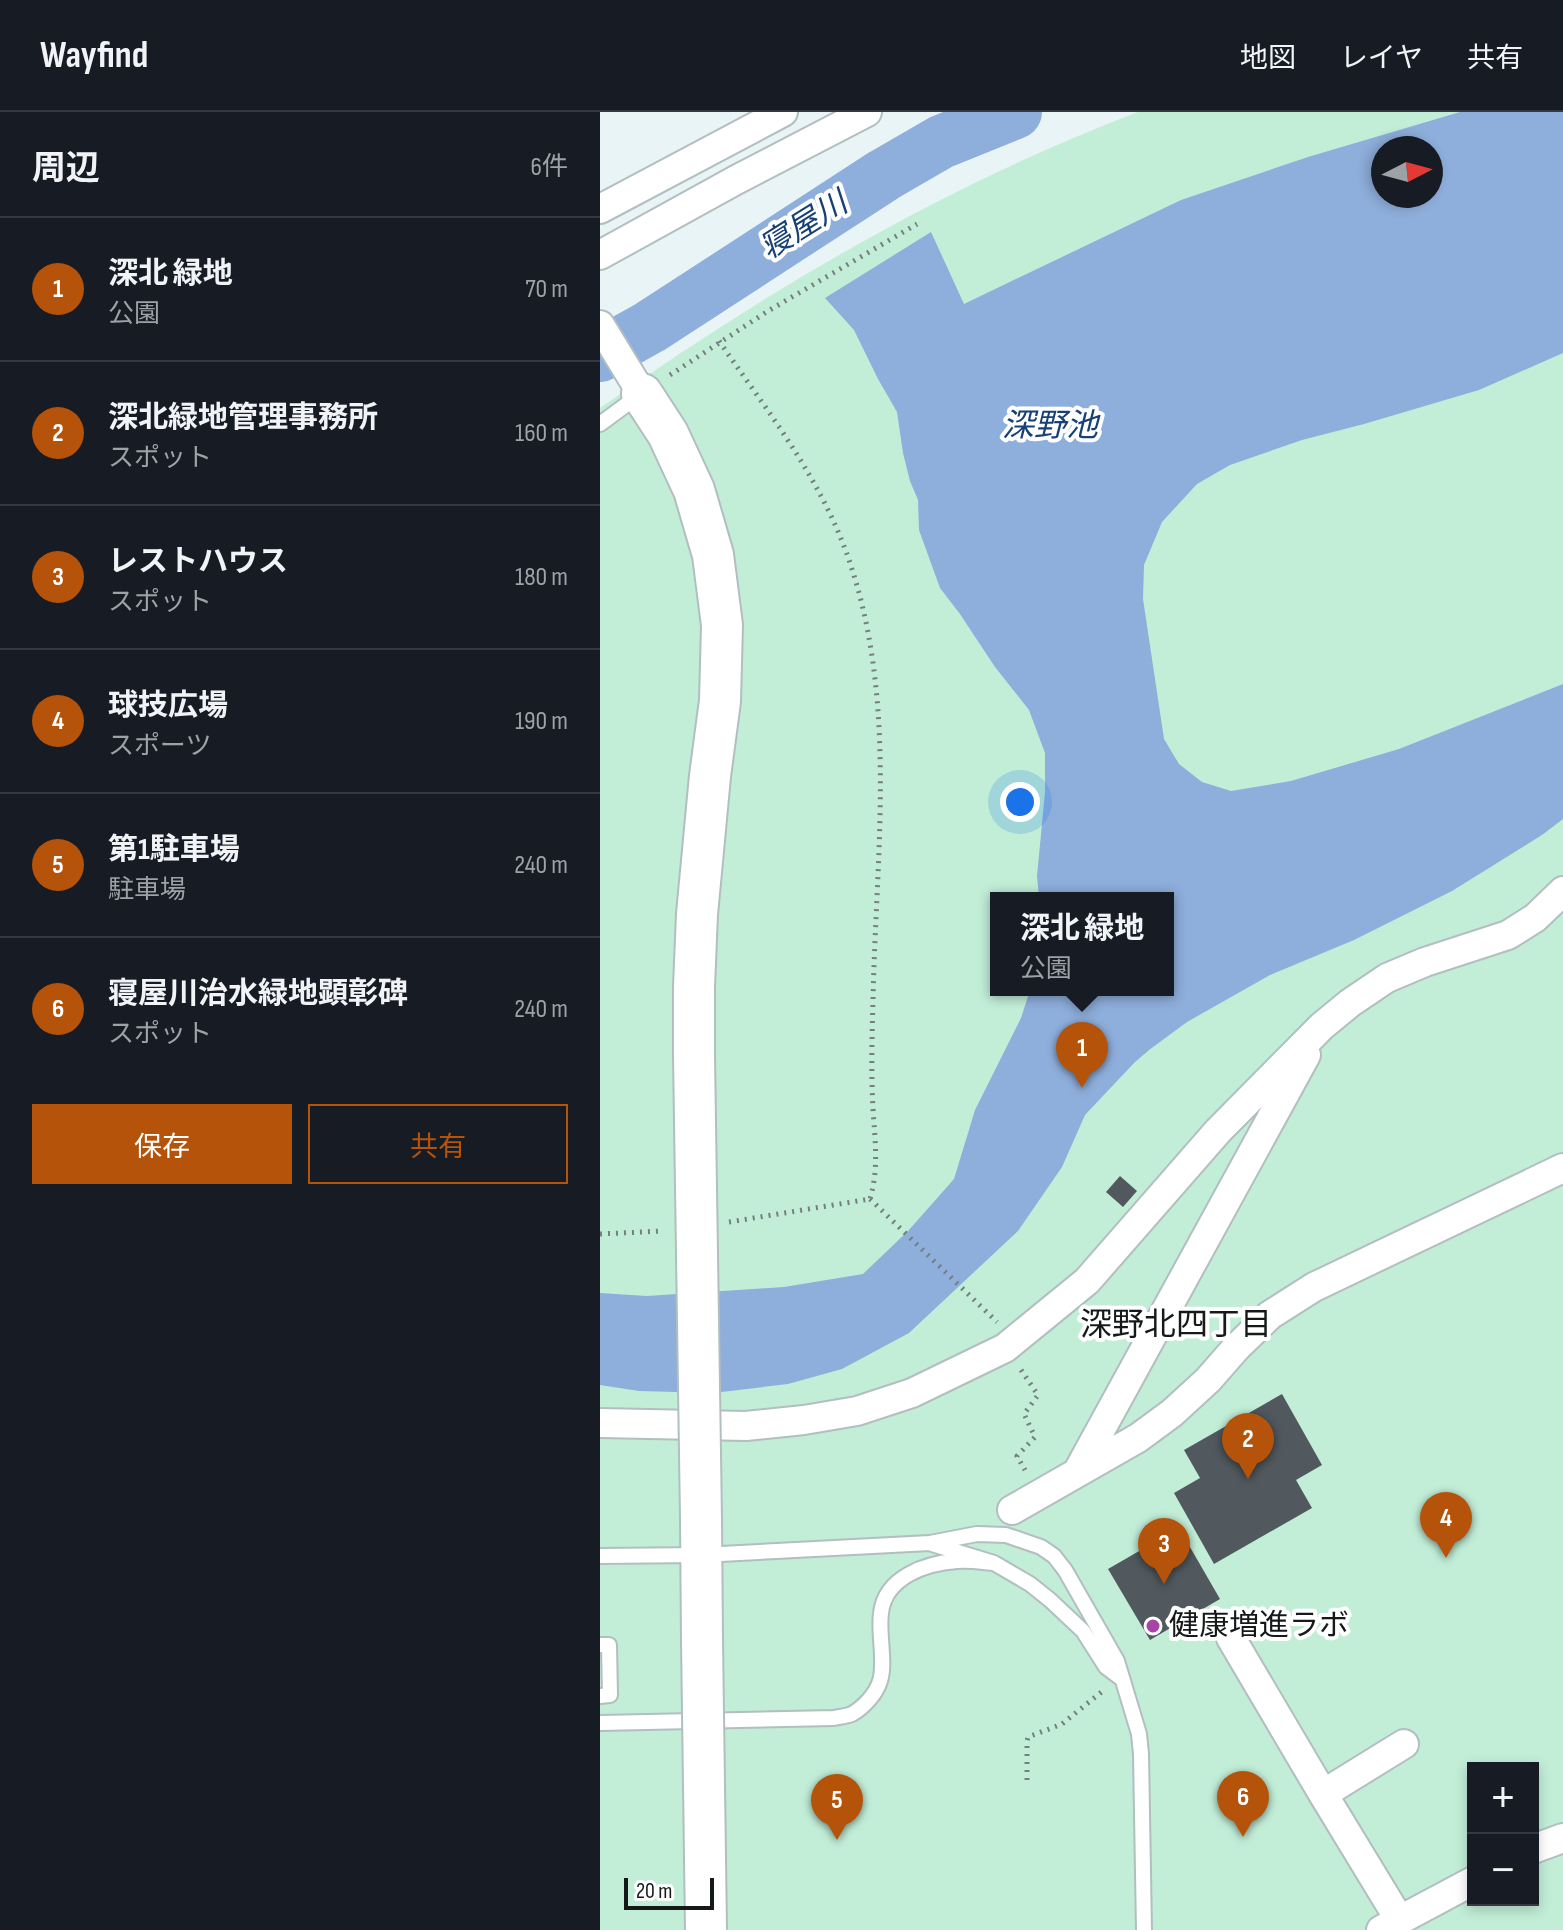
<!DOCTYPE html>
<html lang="ja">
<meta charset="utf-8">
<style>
body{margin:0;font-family:"Sofia Sans Condensed","Noto Sans JP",sans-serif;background:#242831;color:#f1f3f6}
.controls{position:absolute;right:24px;bottom:24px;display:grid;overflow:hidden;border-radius:0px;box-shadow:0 4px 12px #0003}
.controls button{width:72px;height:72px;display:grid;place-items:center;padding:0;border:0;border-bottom:2px solid #363941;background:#171b24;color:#f1f3f6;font:40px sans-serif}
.compass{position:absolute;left:771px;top:24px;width:72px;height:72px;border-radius:50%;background:#171b24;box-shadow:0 4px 12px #0003;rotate:84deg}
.scale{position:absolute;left:24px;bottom:20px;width:90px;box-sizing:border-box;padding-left:8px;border:4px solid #151919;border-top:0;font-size:22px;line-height:28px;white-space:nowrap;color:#151919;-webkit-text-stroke:6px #fff;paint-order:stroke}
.you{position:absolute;left:420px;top:690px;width:28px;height:28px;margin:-20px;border:6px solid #fff;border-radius:50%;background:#1a73e8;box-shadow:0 0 0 12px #1a73e833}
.badge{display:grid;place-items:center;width:52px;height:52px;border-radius:50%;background:#b45309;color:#fff;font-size:26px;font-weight:700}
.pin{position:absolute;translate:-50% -66px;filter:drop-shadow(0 2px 4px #0008)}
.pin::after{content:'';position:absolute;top:42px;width:28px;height:24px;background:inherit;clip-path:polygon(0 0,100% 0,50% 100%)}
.popup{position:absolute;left:390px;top:780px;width:184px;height:104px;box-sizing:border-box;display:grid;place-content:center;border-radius:0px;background:#171b24;filter:drop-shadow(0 2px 6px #0005);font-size:26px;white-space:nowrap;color:#9ea1a6}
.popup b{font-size:30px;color:#f1f3f6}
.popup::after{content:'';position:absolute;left:50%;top:100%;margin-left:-16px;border:16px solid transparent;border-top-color:#171b24}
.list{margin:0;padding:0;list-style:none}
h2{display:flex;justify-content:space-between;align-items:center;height:104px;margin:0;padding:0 32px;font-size:34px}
h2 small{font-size:26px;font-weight:400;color:#9ea1a6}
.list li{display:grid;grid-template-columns:52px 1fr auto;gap:24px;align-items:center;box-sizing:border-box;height:144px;padding:0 32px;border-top:2px solid #363941}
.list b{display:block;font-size:30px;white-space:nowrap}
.list p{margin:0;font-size:26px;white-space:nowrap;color:#9ea1a6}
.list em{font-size:26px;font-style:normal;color:#9ea1a6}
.actions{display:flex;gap:16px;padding:24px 32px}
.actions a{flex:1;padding:18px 0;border:2px solid #b45309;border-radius:0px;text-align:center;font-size:28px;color:#b45309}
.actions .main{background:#b45309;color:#fff}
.map{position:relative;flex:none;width:963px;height:1818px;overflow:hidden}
header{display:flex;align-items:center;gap:48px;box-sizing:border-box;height:112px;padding:0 40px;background:#171b24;border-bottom:2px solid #363941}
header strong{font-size:38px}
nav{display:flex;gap:44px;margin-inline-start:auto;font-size:28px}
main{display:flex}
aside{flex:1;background:#171b24}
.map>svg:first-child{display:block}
.green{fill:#c2eed8;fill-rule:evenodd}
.water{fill:#8eaedb;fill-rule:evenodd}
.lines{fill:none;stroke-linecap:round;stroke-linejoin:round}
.river{stroke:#8eaedb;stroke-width:54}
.building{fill:#51595e}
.lane-casing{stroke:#b2bec0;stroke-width:18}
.street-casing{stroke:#b2bec0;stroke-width:32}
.secondary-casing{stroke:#b2bec0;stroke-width:44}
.path{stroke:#777e7f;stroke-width:5;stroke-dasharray:2 6;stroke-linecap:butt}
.lane{stroke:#fff;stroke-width:14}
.street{stroke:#fff;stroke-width:28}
.secondary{stroke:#fff;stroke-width:40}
.secondary-bridge-casing{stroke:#b2bec0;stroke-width:44;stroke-linecap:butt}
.secondary-bridge{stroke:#fff;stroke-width:40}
.poi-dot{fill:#a843a8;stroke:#fff;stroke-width:3}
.labels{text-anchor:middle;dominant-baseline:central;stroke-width:8;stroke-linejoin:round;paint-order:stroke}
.poi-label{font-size:30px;fill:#151919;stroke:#fff;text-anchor:start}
.water-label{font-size:32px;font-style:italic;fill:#174077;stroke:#fff}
.neighbourhood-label{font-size:32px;fill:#151919;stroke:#fff}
</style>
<header>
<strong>Wayfind</strong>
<nav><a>地図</a><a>レイヤ</a><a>共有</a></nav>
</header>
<main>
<aside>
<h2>周辺<small>6件</small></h2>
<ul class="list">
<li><span class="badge">1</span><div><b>深北 緑地</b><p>公園</p></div><em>70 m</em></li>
<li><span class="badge">2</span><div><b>深北緑地管理事務所</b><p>スポット</p></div><em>160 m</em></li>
<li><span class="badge">3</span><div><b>レストハウス</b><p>スポット</p></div><em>180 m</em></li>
<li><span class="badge">4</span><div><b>球技広場</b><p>スポーツ</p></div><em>190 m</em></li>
<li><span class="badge">5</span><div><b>第1駐車場</b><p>駐車場</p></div><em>240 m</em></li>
<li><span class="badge">6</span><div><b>寝屋川治水緑地顕彰碑</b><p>スポット</p></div><em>240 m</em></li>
</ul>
<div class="actions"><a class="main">保存</a><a>共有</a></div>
</aside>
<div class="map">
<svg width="963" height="1818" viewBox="0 0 963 1818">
<rect width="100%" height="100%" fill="#e8f4f6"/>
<path class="green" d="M538,0H963V1818H0V296C168,178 346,73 538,0ZM783,36H831V84H783ZM396,786H568V878H396ZM873,1656H933V1788H873Z"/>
<path class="water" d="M860,0H963V241L879,278L764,312L702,328L630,353L597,372L562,410L544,453L543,487L564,627L579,652L602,670L631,679L691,669L799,637L963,572V707L942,723L852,779L754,828L670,863L587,910L549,938L534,951L485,1003L462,1055L418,1119L309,1221L242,1257L188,1272L113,1281L39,1279L0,1273V1181L47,1184L184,1175L263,1162L308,1119L354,1067L375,998L421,906L430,878H568V786H439L437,764L445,680V641L429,598L395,555L360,502L340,476L319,418L318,388L310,369L303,341L297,300L278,267L254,218L225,186L331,120L364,192L581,88L708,45ZM783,36H831V84H783Z"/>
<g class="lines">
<path class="river" d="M0,243L50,215L284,63L341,30L415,0"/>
</g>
<path class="building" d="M520,1064L537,1079L523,1095L506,1080Z
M682,1282L722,1353L696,1368L712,1396L614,1452L574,1381L600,1366L584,1338Z
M579,1416L620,1487L550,1528L508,1457Z"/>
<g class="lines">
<g class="lane-casing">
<path id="lane" d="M0,312L38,284
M332,1432L394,1451L430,1472L450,1488L483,1519L506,1555L522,1567
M0,1444L101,1443L330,1431L377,1422L406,1423L441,1435L454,1444L465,1458L517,1549L539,1622L541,1642L544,1818
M0,1533H9L10,1583L0,1584
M0,1611L234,1606C239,1605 247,1604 252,1602C264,1595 276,1582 280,1569C286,1550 278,1522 281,1501C285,1465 326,1451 357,1449C369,1448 382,1450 394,1451"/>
</g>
<g class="street-casing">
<path id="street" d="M0,97L183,0
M0,143L136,68L267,0
M0,213L42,282
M0,1311L146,1314L204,1308L257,1299L312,1281L405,1236L487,1169L618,1019L722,914L750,891L787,866L825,850L908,823L935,806L963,779
M478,1359L706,943
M412,1398L538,1326L572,1301L608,1268L636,1236L670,1203L714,1175L963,1056
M631,1526L723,1682L799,1807
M723,1682L804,1632
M933,1737L963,1726
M781,1818L873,1769"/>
</g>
<g class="secondary-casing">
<path id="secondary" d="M42,282L68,322L94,378L113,443L122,513L120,589L110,664L97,802L94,875V943
M101,1407L102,1528"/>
</g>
<path class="path" d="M119,229C168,300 224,370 251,454C297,594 276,744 273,888C272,924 271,961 273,997C275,1030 279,1056 270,1087
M70,263L168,199L317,112
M270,1087L397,1210
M129,1110L270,1087
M0,1122L63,1119
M421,1258L438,1283L424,1302L435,1325L417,1344L425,1358
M427,1668V1629L428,1625L462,1612L504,1578"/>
<use href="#lane" class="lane"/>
<use href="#street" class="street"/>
<use href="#secondary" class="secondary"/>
<g class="secondary-bridge-casing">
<path id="secondary-bridge" d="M94,943L101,1407
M102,1528L106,1818"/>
</g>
<use href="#secondary-bridge" class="secondary-bridge"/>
</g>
<circle class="poi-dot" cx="553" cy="1514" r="8"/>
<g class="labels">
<g class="poi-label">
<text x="569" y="1514">健康増進ラボ</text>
</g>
<g class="water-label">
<text transform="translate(204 114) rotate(-32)">寝屋川</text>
<text x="450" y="314">深野池</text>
</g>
<g class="neighbourhood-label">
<text x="576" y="1213">深野北四丁目</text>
</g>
</g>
</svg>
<div class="controls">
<button>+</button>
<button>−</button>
</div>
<svg class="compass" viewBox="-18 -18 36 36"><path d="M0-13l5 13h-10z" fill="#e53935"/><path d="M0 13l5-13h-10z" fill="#9ea1a6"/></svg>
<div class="scale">20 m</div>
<div class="you"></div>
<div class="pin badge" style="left:482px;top:976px">1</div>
<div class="popup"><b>深北 緑地</b>公園</div>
<div class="pin badge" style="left:648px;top:1367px">2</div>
<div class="pin badge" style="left:564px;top:1472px">3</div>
<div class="pin badge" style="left:846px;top:1446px">4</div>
<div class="pin badge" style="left:237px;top:1728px">5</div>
<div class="pin badge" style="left:643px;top:1725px">6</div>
</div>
</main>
